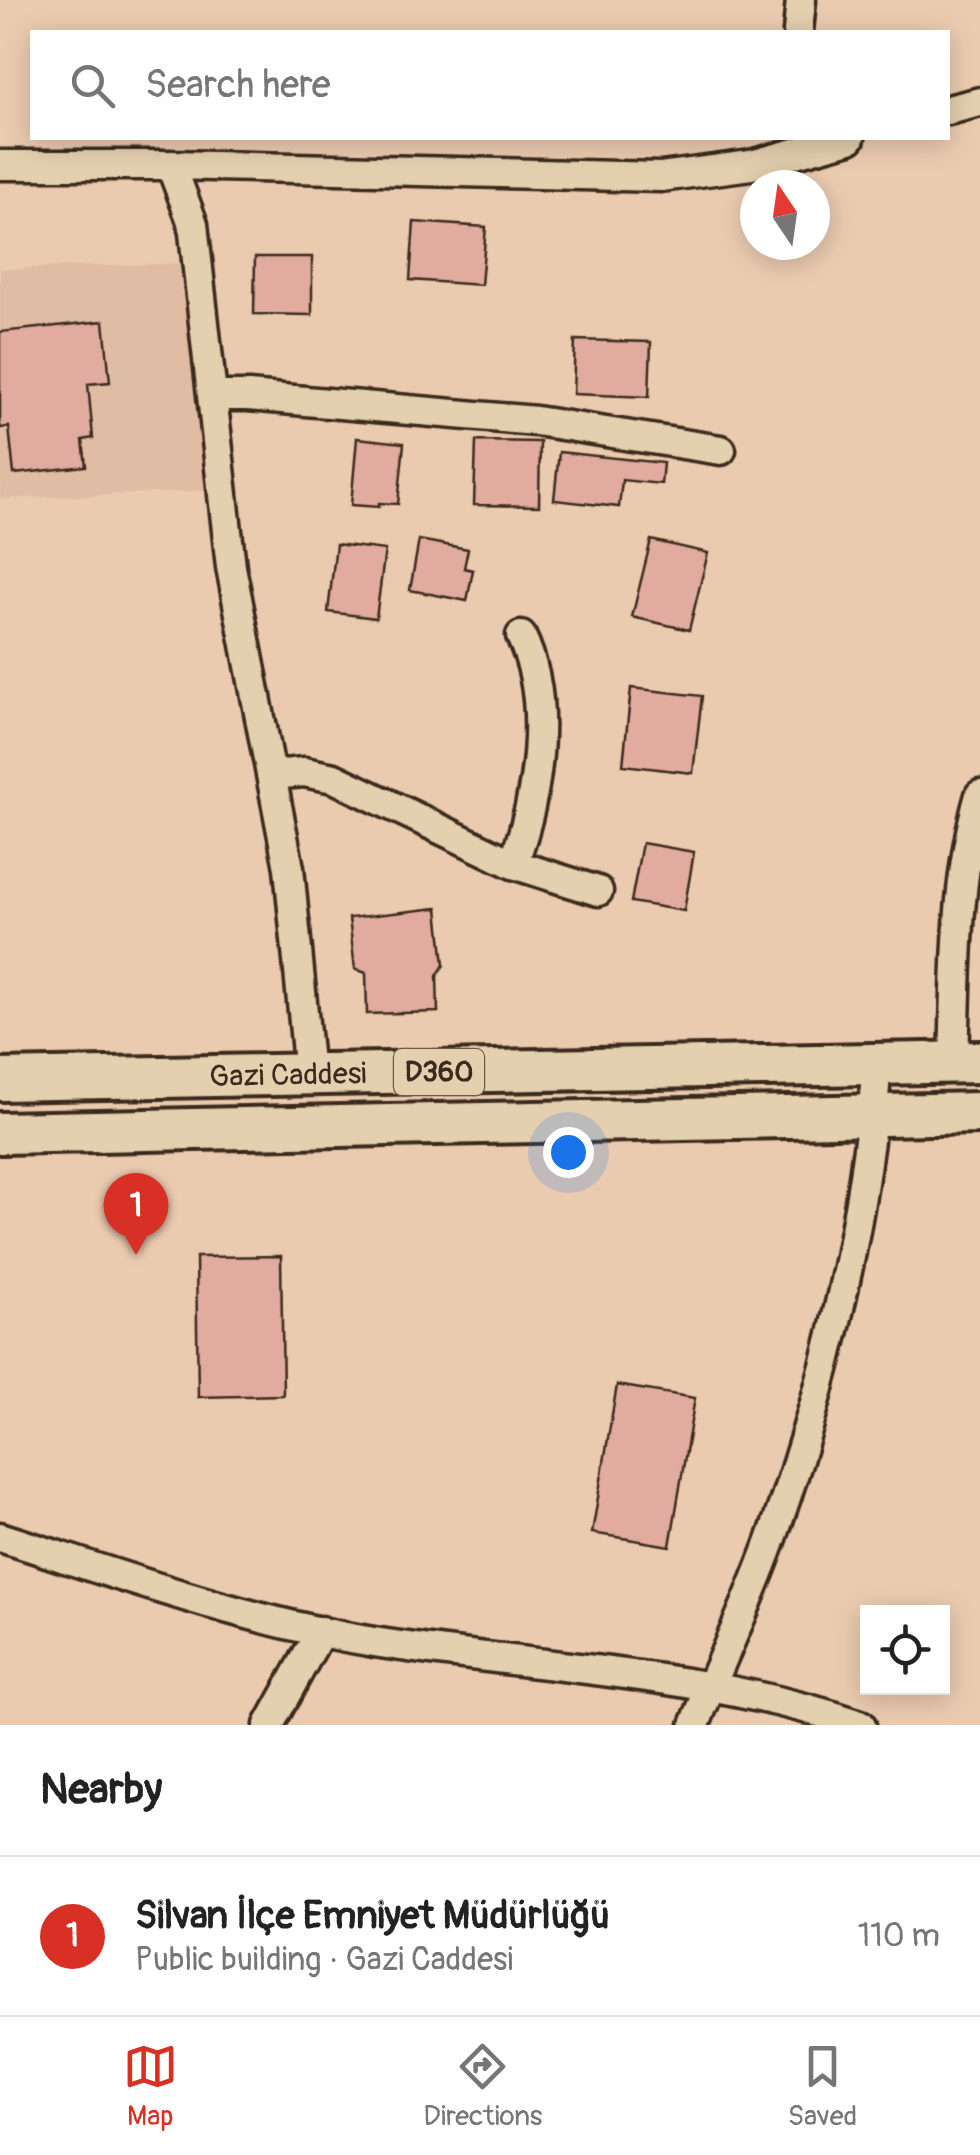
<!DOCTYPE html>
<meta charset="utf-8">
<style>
body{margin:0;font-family:Pangolin,sans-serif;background:#f6f6f6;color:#222}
.controls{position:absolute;right:30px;bottom:30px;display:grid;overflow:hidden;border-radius:0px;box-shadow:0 5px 25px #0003}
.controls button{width:90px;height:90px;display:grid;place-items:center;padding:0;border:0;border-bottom:2px solid #e0e0e0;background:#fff;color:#222;font:50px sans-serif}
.compass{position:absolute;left:740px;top:170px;width:90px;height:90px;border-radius:50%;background:#fff;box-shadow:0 5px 25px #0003;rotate:347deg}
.you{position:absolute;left:568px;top:1152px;width:35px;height:35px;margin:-25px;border:8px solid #fff;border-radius:50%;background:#1a73e8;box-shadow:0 0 0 15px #1a73e833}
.badge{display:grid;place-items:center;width:65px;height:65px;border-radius:50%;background:#d93025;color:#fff;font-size:32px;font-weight:700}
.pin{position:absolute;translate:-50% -82px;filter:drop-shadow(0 2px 5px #0008)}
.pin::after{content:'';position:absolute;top:52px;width:35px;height:30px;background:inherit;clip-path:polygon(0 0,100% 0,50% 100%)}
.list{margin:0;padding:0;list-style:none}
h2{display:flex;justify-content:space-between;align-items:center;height:130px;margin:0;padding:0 40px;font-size:42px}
h2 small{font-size:32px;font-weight:400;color:#767676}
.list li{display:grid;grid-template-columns:65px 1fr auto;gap:30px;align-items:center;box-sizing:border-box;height:160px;padding:0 40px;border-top:2px solid #e0e0e0}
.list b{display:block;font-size:38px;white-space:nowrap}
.list p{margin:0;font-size:32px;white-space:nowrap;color:#767676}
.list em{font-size:32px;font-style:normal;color:#767676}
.icon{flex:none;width:55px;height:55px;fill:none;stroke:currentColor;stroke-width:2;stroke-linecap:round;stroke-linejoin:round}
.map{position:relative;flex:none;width:980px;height:1725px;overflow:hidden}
.search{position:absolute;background:#fff;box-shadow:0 5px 25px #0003;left:30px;right:30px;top:30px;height:110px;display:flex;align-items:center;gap:25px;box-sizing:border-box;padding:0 35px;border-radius:0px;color:#767676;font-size:38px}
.sheet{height:290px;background:#fff}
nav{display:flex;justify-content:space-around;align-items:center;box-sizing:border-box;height:140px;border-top:2px solid #e0e0e0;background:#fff;font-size:28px;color:#767676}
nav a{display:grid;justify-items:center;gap:5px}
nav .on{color:#d93025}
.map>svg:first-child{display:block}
.built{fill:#e1bca5}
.building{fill:#e1ac9f;stroke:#3b2a1e;stroke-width:2.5}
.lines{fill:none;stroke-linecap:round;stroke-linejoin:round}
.minor-casing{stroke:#3b2a1e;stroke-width:35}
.highway-casing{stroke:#3b2a1e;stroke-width:48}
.minor{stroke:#e4cfae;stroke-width:28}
.highway{stroke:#e4cfae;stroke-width:40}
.labels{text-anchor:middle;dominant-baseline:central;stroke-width:9;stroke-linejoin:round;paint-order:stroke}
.shield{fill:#e4cfae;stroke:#6e5c49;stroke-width:2.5}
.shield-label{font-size:28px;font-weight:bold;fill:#3b2a1e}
.street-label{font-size:30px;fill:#3b2a1e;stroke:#e4cfae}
</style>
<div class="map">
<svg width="980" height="1725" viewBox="0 0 980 1725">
<rect width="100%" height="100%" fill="#ebcbb0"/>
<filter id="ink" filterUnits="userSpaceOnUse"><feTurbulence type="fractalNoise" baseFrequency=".01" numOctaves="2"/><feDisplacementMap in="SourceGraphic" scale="20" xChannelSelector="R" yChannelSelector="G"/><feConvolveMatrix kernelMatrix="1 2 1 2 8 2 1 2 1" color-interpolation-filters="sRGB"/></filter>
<g filter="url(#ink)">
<path class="built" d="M187,263L205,491L0,499V269Z"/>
<path class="building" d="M414,222L486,227L481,285L410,280Z
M255,257H312V315L254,314Z
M104,321L110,382L88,384L93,438L83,440L86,466L14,474L9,427L0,428V332Z
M575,340L651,342L649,397L573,394Z
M357,438L404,443L398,504L379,503V507L351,505Z
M476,441L540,442L539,506L474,505Z
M559,452L663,463L661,484L622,480L619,507L554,500Z
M419,540L468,549L464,568L473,570L467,601L410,590Z
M651,540L708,553L689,630L632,617Z
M336,544L385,550L376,618L328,612Z
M631,688L702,696L693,773L623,765Z
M642,843L694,852L684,911L631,902Z
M438,908L444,965L437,976L438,1012L367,1014L366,973L355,969L349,918Z
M281,1256L283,1395L198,1397L196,1257Z
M617,1385L695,1398L670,1546L592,1533Z"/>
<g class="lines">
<g class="minor-casing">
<path id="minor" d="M798,32L801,0
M948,110L980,102
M0,165H171L661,177L751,165L850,138
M171,165L193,224L231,567L289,868L309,1074
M212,396H248L536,421L721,450
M272,775L304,772L334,778L513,864L598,891
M513,864C538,797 553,702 521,636
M954,1063C957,973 955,882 980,795
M0,1537C123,1576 246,1621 374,1642C539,1668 701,1671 861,1725
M269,1725L321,1631
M695,1725C719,1663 749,1603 771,1541C825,1389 864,1225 877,1064"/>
</g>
<g class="highway-casing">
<g id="highway">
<path id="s1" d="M0,1080L980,1062"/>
<path d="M0,1133L980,1113"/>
</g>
</g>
<use href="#minor" class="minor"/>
<use href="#highway" class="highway"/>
</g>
</g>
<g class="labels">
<rect class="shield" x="394" y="1049" width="90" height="46" rx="8"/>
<g class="shield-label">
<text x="439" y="1072">D360</text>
</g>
<g class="street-label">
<text stroke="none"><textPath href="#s1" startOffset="288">Gazi Caddesi</textPath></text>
</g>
</g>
</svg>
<div class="controls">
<button><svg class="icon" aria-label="locate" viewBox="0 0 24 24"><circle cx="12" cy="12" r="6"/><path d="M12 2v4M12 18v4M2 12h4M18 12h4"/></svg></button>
</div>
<svg class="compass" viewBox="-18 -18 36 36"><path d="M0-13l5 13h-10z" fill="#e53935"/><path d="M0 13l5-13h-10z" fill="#767676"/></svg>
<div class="you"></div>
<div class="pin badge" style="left:136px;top:1255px">1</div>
<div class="search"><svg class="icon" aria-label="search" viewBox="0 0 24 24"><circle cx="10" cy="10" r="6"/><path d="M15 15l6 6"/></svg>Search here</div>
</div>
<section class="sheet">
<h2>Nearby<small></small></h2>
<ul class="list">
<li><span class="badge">1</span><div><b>Silvan İlçe Emniyet Müdürlüğü</b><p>Public building · Gazi Caddesi</p></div><em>110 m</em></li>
</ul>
</section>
<nav>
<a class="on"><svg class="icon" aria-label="map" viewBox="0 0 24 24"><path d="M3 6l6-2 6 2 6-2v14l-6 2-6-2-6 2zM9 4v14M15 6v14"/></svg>Map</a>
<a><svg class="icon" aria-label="directions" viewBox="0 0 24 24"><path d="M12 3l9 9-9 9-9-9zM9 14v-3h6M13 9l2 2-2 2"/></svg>Directions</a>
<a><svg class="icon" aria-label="saved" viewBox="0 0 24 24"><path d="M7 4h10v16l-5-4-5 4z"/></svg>Saved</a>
</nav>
